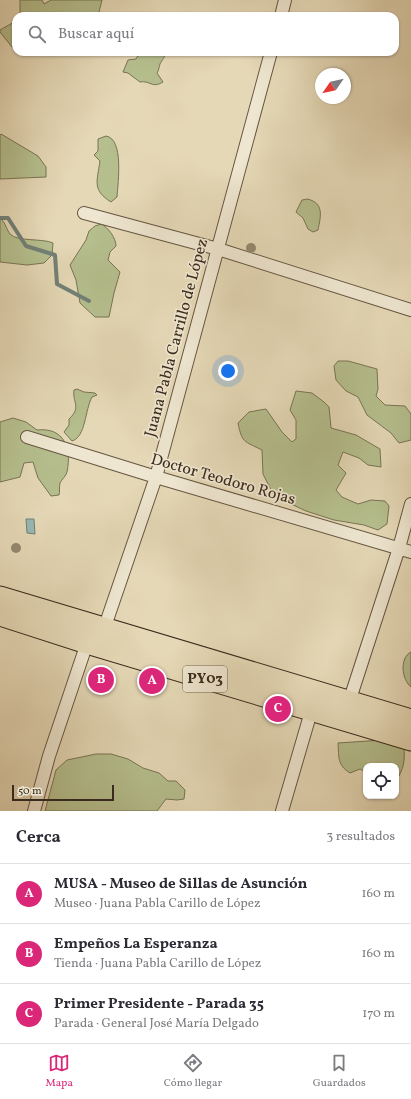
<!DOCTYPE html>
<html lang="es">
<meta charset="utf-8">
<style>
body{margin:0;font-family:Vollkorn,serif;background:#f2f2f3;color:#2b2b33}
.controls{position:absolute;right:12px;bottom:12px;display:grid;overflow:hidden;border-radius:8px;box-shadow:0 1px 3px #0004}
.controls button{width:36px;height:36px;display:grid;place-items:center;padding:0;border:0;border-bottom:1px solid #e1e1e2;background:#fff;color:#2b2b33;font:20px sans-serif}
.compass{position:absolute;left:315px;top:68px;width:36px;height:36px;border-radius:50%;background:#fff;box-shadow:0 1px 3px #0004;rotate:236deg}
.scale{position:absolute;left:12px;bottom:10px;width:102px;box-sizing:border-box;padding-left:4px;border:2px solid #3b2b1c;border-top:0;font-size:11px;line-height:14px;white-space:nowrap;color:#3b2b1c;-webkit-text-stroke:3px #eee6d0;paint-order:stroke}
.you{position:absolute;left:228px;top:371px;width:14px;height:14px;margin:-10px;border:3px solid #fff;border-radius:50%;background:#1a73e8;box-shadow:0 0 0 6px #1a73e833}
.badge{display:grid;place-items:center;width:26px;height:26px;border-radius:50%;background:#db2777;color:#fff;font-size:13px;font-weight:700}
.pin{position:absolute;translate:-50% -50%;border:2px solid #fff;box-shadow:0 1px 4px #0006}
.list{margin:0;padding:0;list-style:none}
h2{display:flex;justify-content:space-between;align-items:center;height:52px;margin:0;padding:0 16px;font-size:17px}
h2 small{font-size:13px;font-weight:400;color:#7c7c81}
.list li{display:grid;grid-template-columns:26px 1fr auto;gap:12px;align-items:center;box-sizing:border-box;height:60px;padding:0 16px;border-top:1px solid #e1e1e2}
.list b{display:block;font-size:15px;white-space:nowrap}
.list p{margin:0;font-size:13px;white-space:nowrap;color:#7c7c81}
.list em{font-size:13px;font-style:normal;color:#7c7c81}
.icon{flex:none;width:22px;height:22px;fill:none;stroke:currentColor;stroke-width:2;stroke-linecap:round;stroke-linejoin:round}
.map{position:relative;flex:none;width:411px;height:811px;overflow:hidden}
.search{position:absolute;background:#fff;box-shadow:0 1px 3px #0004;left:12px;right:12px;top:12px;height:44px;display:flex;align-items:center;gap:10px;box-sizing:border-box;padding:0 14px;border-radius:12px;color:#7c7c81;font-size:15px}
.sheet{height:232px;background:#fff}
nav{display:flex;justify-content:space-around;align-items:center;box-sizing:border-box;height:56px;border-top:1px solid #e1e1e2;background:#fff;font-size:11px;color:#7c7c81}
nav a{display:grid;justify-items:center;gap:2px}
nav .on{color:#db2777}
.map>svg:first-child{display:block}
.green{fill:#b5be8d;stroke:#787454}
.water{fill:#96b9b2;stroke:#728076}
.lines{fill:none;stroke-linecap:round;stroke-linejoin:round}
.stream{stroke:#728076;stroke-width:4}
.minor-casing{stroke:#665642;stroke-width:14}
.trunk-casing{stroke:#3b2b1c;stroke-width:23}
.minor{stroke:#eee6d0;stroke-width:12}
.trunk{stroke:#e5d8b6;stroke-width:21}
.tree{fill:#95896e}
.labels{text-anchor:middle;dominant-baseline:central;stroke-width:3.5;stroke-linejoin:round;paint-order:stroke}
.shield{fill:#eee6d0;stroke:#716352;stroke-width:1}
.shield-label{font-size:15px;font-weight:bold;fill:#3b2b1c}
.street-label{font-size:16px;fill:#3b2b1c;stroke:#eee6d0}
</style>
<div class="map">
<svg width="411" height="811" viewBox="0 0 411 811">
<rect width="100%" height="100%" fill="#e5d8b6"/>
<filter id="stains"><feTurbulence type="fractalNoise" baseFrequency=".005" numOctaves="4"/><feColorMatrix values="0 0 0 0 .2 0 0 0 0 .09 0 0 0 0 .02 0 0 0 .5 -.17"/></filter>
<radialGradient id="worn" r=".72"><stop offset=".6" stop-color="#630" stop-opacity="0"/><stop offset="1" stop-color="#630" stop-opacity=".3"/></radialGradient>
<path class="green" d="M20,0H42L44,4L51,0H102L98,16H20Z
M16,21V47H12L0,32V30Z
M140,52H165C165,59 162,59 160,64C159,67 159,70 157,73L163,82C152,89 150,80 140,82L128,73L123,72L128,60L136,59Z
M1,134L38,156L46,167V177L0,179V135Z
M106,136C124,139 118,182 117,197L111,202C92,190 97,182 100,161L94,155L98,151V139Z
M308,199C324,204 321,215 318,230L313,232L308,229L303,218L296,212L302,200Z
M0,218C6,223 6,229 10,234C17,242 42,238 53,243L52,255L44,263L27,265L0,262Z
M101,224C108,227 116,238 116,246L110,252L108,260L120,272L114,293L109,317H95L80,303L76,280L70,265L86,240L89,231L95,226Z
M338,361H348L377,369L378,389L376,396L385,405L405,406L411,414V440L399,443L391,433L367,415L358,397L346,391L336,380L334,366Z
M77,389L84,392L95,393L97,395L92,397C85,409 86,437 72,441L64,432L69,425V419C82,407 72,402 74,390Z
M296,391L312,393L324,402L329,407L331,428L356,435L380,449L381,467L368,465L359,458L343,452L338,465L346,473L336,490L342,497L358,504L371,500L385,501L389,506L387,524L378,530L364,525L334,520L306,511L274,496L263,474L262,450C244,441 242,443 238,423L249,412L266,409L282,432L292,442L296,439V420L290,410Z
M13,418L26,422L37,430C64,427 72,448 67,472C66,476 62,479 60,483C59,486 60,492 59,495L51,496L38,478L33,462L24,463L20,477L0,482V422Z
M411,652V687C402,680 399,658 411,652Z
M383,740L404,746C405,762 404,768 396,781V766H366V772L360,769L350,773C337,765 339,757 338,743Z
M96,754H111L128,759L143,768L159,773L168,781H176L185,790L184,799L177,800L166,799L157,811H45L56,770L67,760Z"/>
<path class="water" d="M26,519H34L35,534L27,533Z"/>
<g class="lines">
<path class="stream" d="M0,218H8L26,246L55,255L57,284L89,301"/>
<g class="minor-casing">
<path id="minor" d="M281,16L285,0
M84,213L218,249L411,310
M27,437L156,477L411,552
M349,702L399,548L411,504
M34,811L49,756L87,643L104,629L156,477L271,52
M282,811L313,705"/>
</g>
<g class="trunk-casing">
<path id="trunk" d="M0,597L411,720
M0,615L87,643L411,740"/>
</g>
<use href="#minor" class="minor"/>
<use href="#trunk" class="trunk"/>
</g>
<g class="tree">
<circle cx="251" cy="248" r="5"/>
<circle cx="16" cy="548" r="5"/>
</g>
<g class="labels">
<rect class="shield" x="183" y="666" width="44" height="26" rx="3"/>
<g class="shield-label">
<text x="205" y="679">PY03</text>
</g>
<g class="street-label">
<text transform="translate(177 338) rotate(-75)">Juana Pabla Carrillo de López</text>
<text transform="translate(223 480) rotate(16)">Doctor Teodoro Rojas</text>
</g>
</g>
<rect width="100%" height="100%" filter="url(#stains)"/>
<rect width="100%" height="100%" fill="url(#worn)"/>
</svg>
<div class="controls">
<button><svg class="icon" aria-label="locate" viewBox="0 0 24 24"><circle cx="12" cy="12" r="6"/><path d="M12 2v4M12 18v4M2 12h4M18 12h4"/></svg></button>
</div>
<svg class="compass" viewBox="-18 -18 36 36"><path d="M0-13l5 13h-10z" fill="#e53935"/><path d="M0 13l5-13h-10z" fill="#7c7c81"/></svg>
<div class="scale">50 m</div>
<div class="you"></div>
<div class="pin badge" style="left:152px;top:681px">A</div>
<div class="pin badge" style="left:101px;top:680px">B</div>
<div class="pin badge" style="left:278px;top:709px">C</div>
<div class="search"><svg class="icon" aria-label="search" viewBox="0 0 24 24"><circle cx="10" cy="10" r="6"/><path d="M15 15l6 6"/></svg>Buscar aquí</div>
</div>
<section class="sheet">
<h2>Cerca<small>3 resultados</small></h2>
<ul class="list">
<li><span class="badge">A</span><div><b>MUSA - Museo de Sillas de Asunción</b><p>Museo · Juana Pabla Carillo de López</p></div><em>160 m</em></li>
<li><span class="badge">B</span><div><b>Empeños La Esperanza</b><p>Tienda · Juana Pabla Carillo de López</p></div><em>160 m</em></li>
<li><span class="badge">C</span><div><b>Primer Presidente - Parada 35</b><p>Parada · General José María Delgado</p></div><em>170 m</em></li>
</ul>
</section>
<nav>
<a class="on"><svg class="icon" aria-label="map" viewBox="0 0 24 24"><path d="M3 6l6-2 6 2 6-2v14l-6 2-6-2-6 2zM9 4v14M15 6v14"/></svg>Mapa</a>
<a><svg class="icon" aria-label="directions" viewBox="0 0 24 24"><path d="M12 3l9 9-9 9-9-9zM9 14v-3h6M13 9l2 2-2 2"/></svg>Cómo llegar</a>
<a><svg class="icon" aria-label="saved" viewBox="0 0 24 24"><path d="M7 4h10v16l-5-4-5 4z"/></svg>Guardados</a>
</nav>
